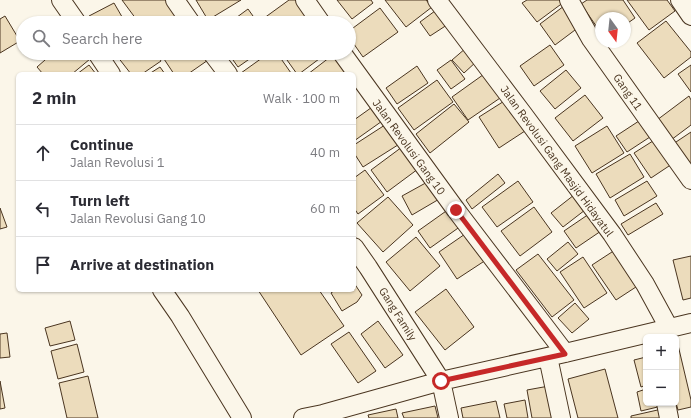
<!DOCTYPE html>
<meta charset="utf-8">
<style>
body{margin:0;font-family:"IBM Plex Sans",sans-serif;background:#f2f2f3;color:#2b2b33}
.controls{position:absolute;right:12px;bottom:12px;display:grid;overflow:hidden;border-radius:6px;box-shadow:0 1px 3px #0004}
.controls button{width:36px;height:36px;display:grid;place-items:center;padding:0;border:0;border-bottom:1px solid #e1e1e2;background:#fff;color:#2b2b33;font:20px sans-serif}
.compass{position:absolute;left:595px;top:12px;width:36px;height:36px;border-radius:50%;background:#fff;box-shadow:0 1px 3px #0004;rotate:165deg}
.stop{position:absolute;width:12px;height:12px;margin:-9px;border:3px solid #c62828;border-radius:50%;background:#fff}
.stop.end{background:#c62828;border-color:#fff;box-shadow:0 1px 4px #0008}
.list{margin:0;padding:0;list-style:none}
h2{display:flex;justify-content:space-between;align-items:center;height:52px;margin:0;padding:0 16px;font-size:17px}
h2 small{font-size:13px;font-weight:400;color:#7c7c81}
.list li{display:grid;grid-template-columns:26px 1fr auto;gap:12px;align-items:center;box-sizing:border-box;height:56px;padding:0 16px;border-top:1px solid #e1e1e2}
.list b{display:block;font-size:15px;white-space:nowrap}
.list p{margin:0;font-size:13px;white-space:nowrap;color:#7c7c81}
.list em{font-size:13px;font-style:normal;color:#7c7c81}
.icon{flex:none;width:22px;height:22px;fill:none;stroke:currentColor;stroke-width:2;stroke-linecap:round;stroke-linejoin:round}
.map{position:relative;flex:none;width:691px;height:418px;overflow:hidden}
.search{position:absolute;background:#fff;box-shadow:0 1px 3px #0004;left:16px;top:16px;width:340px;height:44px;display:flex;align-items:center;gap:10px;box-sizing:border-box;padding:0 14px;border-radius:22px;color:#7c7c81;font-size:15px}
.panel{position:absolute;background:#fff;box-shadow:0 1px 3px #0004;left:16px;top:72px;width:340px;height:220px;border-radius:6px}
.map>svg:first-child{display:block}
.building{fill:#ecdcbc;stroke:#4a3520}
.lines{fill:none;stroke-linecap:round;stroke-linejoin:round}
.minor-casing{stroke:#4a3520;stroke-width:20}
.minor{stroke:#fbf6e9;stroke-width:18}
.route{stroke:#c62828;stroke-width:5}
.labels{text-anchor:middle;dominant-baseline:central;stroke-width:3;stroke-linejoin:round;paint-order:stroke}
.street-label{font-size:11px;fill:#4a3520;stroke:#fbf6e9}
</style>
<div class="map">
<svg width="691" height="418" viewBox="0 0 691 418">
<rect width="100%" height="100%" fill="#fbf6e9"/>
<path class="building" d="M122,0H171L187,23H139Z
M196,0H241L208,20Z
M289,0H300L312,16L302,23H261L260,21Z
M337,0H371L373,3L352,19Z
M385,0H426L432,7L406,27Z
M527,0H563L564,2L537,22L522,3Z
M587,0H623L635,18L625,25V18H601V33L581,4Z
M627,0H667L675,11L649,30Z
M114,3L125,22L93,23L89,16Z
M564,6L579,27L555,45L540,24Z
M380,8L398,32L363,57L349,37V31Z
M439,8L450,23L430,36L420,22Z
M248,9L258,23H229Z
M5,16L20,41L0,53V19Z
M666,21L691,52V57L664,78L637,43Z
M550,45L564,65L534,86L520,66Z
M466,48L477,61L464,73L452,60Z
M53,53H86L90,59L72,74H43L37,67Z
M121,53H156L161,61L142,74H131L117,56Z
M160,53H208L211,58L188,74H174Z
M228,53H258L238,67Z
M269,53H277L291,73L242,74L241,73Z
M282,53H327L299,74H297Z
M334,54L350,74H308Z
M451,60L465,79L451,89L437,70Z
M89,65L96,74H77Z
M691,65V92L678,74Z
M417,66L428,83L397,104L386,88Z
M160,67L165,74H149Z
M566,70L581,88L555,109L540,91Z
M487,72L503,96L468,120L452,97Z
M437,80L453,102L414,130L398,108Z
M585,95L603,118L573,141L555,118Z
M689,96L691,100V125L671,140L657,120Z
M509,98L528,129L499,148L479,117Z
M454,104L469,122L430,153L416,134Z
M375,105L385,119L354,141V120Z
M642,119L653,135L627,152L616,136Z
M388,123L401,143L363,167L354,153V145Z
M607,126L624,153L592,173L575,146Z
M691,132V170L673,144Z
M656,139L672,164L651,178L634,153Z
M402,147L418,169L387,192L371,170Z
M630,154L644,177L610,198L596,174Z
M365,170L384,195L358,214L354,208V178Z
M498,174L505,183L472,209L466,200Z
M431,180L441,198L412,215L402,196Z
M518,181L533,202L497,227L482,207Z
M647,181L657,196L624,216L615,200Z
M574,195L585,210L563,227L551,213Z
M388,197L413,225L383,252L357,223Z
M656,203L663,214L628,235L621,224Z
M534,207L552,232L520,256L501,231Z
M0,208L7,227L0,229Z
M449,209L461,226L430,248L418,231Z
M589,214L601,231L576,248L564,231Z
M468,232L486,260L457,279L439,252Z
M416,237L440,266L410,291L386,262Z
M568,242L578,254L557,271L547,259Z
M615,250L639,285L616,300L592,265Z
M538,254L574,300L552,317L516,270Z
M691,256V298L683,300L673,260Z
M583,257L607,293L584,308L560,272Z
M354,283L362,295L357,302L342,311L331,293L335,290H354Z
M446,289L474,327L445,350L415,312Z
M258,290H319L344,326L301,355Z
M575,303L589,319L572,333L558,318Z
M70,321L75,340L50,346L45,328Z
M378,321L403,355L385,368L361,334Z
M349,332L376,371L358,383L331,344Z
M7,333L10,357L0,358V334Z
M77,344L84,372L58,379L51,351Z
M678,345L691,400V407L678,410L676,403V346Z
M646,357V385L641,387L634,360Z
M605,369L618,418H578L568,379Z
M88,376L98,418H67L59,383Z
M0,381L5,408L0,409Z
M549,386L554,418H532L527,390Z
M646,389V403H665L666,405L641,411L637,392Z
M525,400L528,418H507L504,404Z
M496,401L500,418H463L461,408Z
M435,406L438,418H404L402,413Z
M396,409L398,418H369L368,415Z
M662,409L664,418H631V416Z"/>
<g class="lines">
<g class="minor-casing">
<path id="minor" d="M61,0L77,23
M175,0L191,23
M305,0L321,23
M437,0L523,114L612,234L645,284L669,328
M569,0L591,39L691,180
M680,0L691,16
M97,53L111,74
M212,53L228,74
M342,53L456,210L565,353
M354,247L368,267L441,381L449,418
M162,290L180,316L242,418
M548,357L561,418
M666,403L669,418
M303,418L323,414L441,381L565,353L691,323"/>
</g>
<use href="#minor" class="minor"/>
</g>
<g class="lines">
<path class="route" d="M441,381L565,354L456,210"/>
</g>
<g class="labels">
<g class="street-label">
<text transform="translate(628 92) rotate(55)">Gang 11</text>
<text transform="translate(409 147) rotate(54)">Jalan Revolusi Gang 10</text>
<text transform="translate(557 161) rotate(54)">Jalan Revolusi Gang Masjid Hidayatul</text>
<text transform="translate(398 314) rotate(58)">Gang Family</text>
</g>
</g>
</svg>
<div class="controls">
<button>+</button>
<button>−</button>
</div>
<svg class="compass" viewBox="-18 -18 36 36"><path d="M0-13l5 13h-10z" fill="#e53935"/><path d="M0 13l5-13h-10z" fill="#7c7c81"/></svg>
<div class="stop" style="left:441px;top:381px"></div>
<div class="stop end" style="left:456px;top:210px"></div>
<div class="search"><svg class="icon" aria-label="search" viewBox="0 0 24 24"><circle cx="10" cy="10" r="6"/><path d="M15 15l6 6"/></svg>Search here</div>
<section class="panel">
<h2>2 min<small>Walk · 100 m</small></h2>
<ul class="list">
<li><svg class="icon" aria-label="ahead" viewBox="0 0 24 24"><path d="M12 20V5M6 11l6-6 6 6"/></svg><div><b>Continue</b><p>Jalan Revolusi 1</p></div><em>40 m</em></li>
<li><svg class="icon" aria-label="left" viewBox="0 0 24 24"><path d="M17 20v-9H6M10 6l-5 5 5 5"/></svg><div><b>Turn left</b><p>Jalan Revolusi Gang 10</p></div><em>60 m</em></li>
<li><svg class="icon" aria-label="arrive" viewBox="0 0 24 24"><path d="M6 21V4h12l-3 4 3 4H6"/></svg><div><b>Arrive at destination</b></div></li>
</ul>
</section>
</div>
